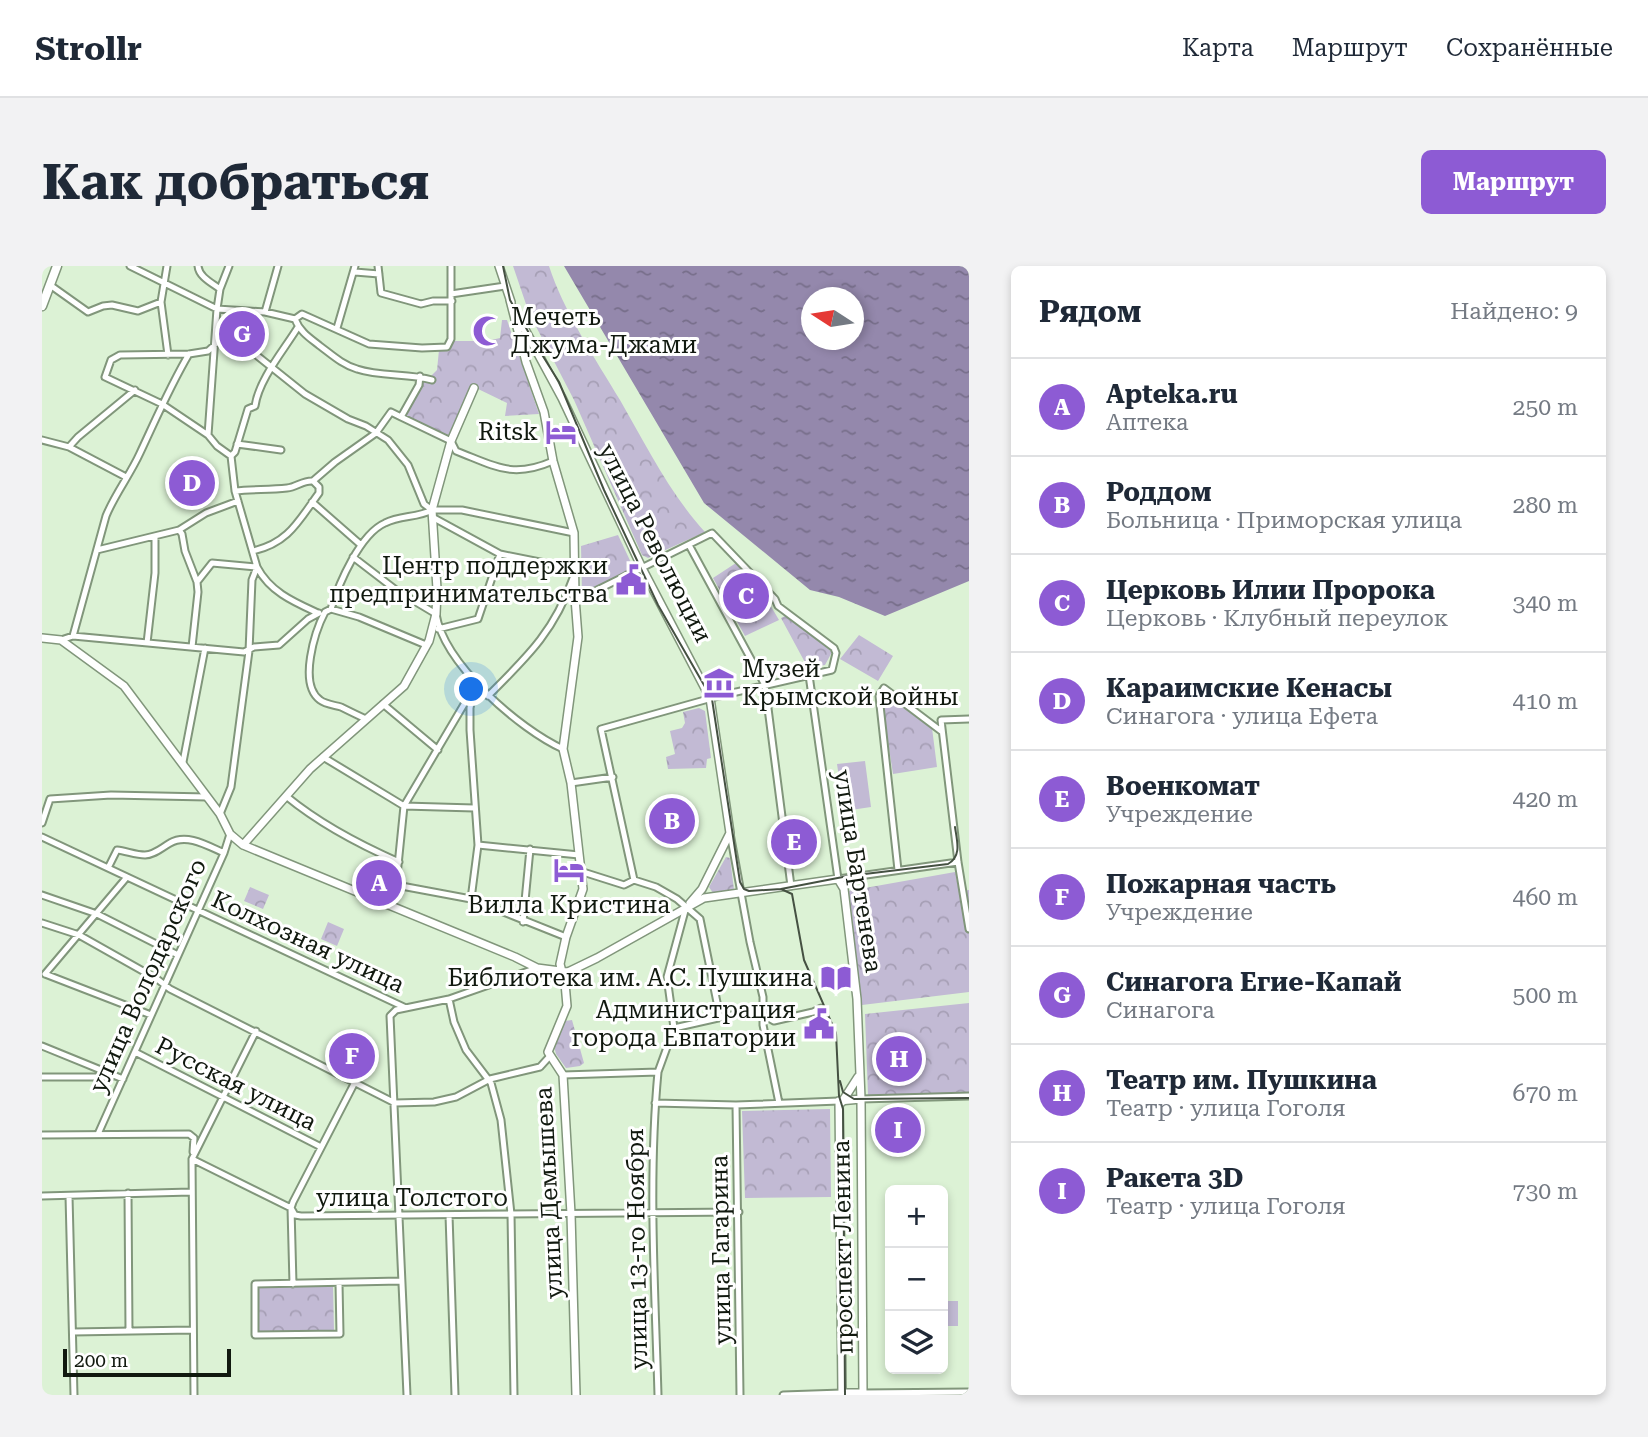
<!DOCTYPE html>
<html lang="ru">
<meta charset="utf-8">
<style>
body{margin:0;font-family:"Roboto Serif",serif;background:#f2f2f3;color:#1f2937}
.controls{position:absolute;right:21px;bottom:21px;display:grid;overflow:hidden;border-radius:10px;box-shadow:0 4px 10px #0003}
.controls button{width:63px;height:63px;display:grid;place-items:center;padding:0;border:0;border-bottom:2px solid #e0e1e3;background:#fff;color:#1f2937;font:35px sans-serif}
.compass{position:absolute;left:759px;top:21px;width:63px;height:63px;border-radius:50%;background:#fff;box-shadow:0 4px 10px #0003;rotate:282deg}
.scale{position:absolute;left:21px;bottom:18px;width:168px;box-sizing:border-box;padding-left:7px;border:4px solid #11190f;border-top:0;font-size:19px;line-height:24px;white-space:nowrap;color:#11190f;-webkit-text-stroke:5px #fff;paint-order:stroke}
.you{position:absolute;left:430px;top:424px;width:24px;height:24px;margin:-18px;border:5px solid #fff;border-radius:50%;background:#1a73e8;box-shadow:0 0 0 10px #1a73e833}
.badge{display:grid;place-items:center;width:46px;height:46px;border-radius:50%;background:#8d5bd4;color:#fff;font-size:23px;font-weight:700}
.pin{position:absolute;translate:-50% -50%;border:4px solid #fff;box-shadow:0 2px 7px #0006}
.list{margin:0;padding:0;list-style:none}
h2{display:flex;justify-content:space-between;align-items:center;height:91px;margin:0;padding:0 28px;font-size:30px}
h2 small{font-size:23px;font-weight:400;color:#747a83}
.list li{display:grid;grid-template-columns:46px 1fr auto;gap:21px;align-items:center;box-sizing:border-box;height:98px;padding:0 28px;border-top:2px solid #e0e1e3}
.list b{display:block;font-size:26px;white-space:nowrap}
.list p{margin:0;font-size:23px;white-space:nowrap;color:#747a83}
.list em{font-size:23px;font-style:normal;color:#747a83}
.icon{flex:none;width:38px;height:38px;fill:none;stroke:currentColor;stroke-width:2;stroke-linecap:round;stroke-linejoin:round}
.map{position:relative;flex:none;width:927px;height:1129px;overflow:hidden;border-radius:10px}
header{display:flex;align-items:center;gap:42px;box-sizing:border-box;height:98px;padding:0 35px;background:#fff;border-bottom:2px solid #e0e1e3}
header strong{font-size:33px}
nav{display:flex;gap:38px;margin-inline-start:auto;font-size:24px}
.intro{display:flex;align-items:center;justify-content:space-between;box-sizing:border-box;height:168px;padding:0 42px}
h1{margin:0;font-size:49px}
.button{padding:18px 32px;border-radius:10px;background:#8d5bd4;color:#fff;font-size:24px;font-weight:700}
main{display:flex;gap:42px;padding:0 42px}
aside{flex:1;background:#fff;border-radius:10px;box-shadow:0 4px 10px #0003}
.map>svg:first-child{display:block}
.forest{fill:url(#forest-crowns)}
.pitch{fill:#c2bad4}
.water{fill:url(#water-ripples);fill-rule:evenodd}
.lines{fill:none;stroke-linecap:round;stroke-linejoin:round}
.minor-casing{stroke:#81967b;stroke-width:9}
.tertiary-casing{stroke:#81967b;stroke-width:10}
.secondary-casing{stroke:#81967b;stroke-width:11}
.minor{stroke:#fff;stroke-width:5}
.tertiary{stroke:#fff;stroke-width:7}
.secondary{stroke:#fff;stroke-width:8}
.tram{stroke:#455142;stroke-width:2}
.labels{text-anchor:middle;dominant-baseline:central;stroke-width:6;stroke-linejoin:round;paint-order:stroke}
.poi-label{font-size:24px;fill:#11190f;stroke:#fff;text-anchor:end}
.street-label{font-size:24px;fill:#11190f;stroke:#fff}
</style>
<header>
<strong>Strollr</strong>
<nav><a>Карта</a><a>Маршрут</a><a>Сохранённые</a></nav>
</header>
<div class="intro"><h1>Как добраться</h1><a class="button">Маршрут</a></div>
<main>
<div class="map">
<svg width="927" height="1129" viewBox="0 0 927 1129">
<defs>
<pattern id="forest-crowns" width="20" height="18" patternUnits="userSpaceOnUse" patternTransform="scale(1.75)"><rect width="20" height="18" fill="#c2bad4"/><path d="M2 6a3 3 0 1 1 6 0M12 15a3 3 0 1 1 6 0" fill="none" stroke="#a69fb5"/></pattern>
<pattern id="water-ripples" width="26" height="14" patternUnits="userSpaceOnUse" patternTransform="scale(1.75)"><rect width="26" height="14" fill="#9488ac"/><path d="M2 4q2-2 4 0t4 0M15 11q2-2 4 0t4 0" fill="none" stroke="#776e8a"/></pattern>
</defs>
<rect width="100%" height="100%" fill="#dcf2d5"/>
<path class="forest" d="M471,0H507C521,44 554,94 578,134C604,179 628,228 663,266L606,292L600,289L532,134L487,47Z
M460,54H465L497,148L463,150L465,137L432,121L409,174L362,151L379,111L387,112L395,104L397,84L408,81L411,75H445L458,72Z
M576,269L592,303L540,328L539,280Z
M694,297L718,322L737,354L703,370L671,312Z
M745,349L790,386L783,399L766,402L739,352Z
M817,369L851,390L836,415L798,393Z
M847,429L890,462L895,501L851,508L840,437Z
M657,442L663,445L669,492L665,493L664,502L626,503L624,491L633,488L628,465L640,462L643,457L641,446Z
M684,591L688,592L692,624L671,627L667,621Z
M913,606L917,625L927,624V726L820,739L806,625Z
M208,621L227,629L221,643L202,635Z
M286,656L302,663L295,680L279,673Z
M927,737V827L826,829L823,748Z
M530,754L542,797L538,800L524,802L514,788L512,780L523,755Z
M788,843L789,931L703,932L700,845Z
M291,1019L292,1065L215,1066L214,1021Z"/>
<path class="pitch" d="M823,495L829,541L802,545L795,498Z
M901,1035H916V1060H901Z"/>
<path class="water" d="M522,0H927V315L843,350L797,331L768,324L662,237ZM769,32H811V74H769Z"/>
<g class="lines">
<g class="minor-casing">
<path id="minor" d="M88,0L175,43L223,46L253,53L260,48L327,78L380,82L405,81L409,73V0
M125,0L119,36L126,89
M156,0C157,11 170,17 178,23
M187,0L178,23L175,43L166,169L175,180L189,190L193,225L215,301C228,326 252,336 276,347
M336,0L339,27L379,38L391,35H410
M313,6L337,8
M8,19L46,46L61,40L70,39L96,45L119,36
M409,28L463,20
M223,46L236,0
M253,53C258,66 268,72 278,80C290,89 301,99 315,103C339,111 366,107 390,114
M295,62L313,0
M359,151L409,175L414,185C453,200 470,213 511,195
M166,169L120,138L63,111L69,94L78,89L147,88L166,85L177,75L213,88L263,128L306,153L324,160L346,174L366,199L382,238L390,244H420L532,267
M0,174L27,181L84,211
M195,178L239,184
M27,181L36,171L93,124
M189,190L193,186L206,143L213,140C217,113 242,84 256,61
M271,215L293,196L334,167L349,146L359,151L377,119L378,110
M193,225C210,223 227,224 245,222C255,221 261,214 271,215
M270,236L319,279
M392,252L458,288L533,303
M137,264L140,268L143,285L155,316L156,326L150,381
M647,279L723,419L749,620
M55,284L137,264L164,247L196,235
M211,285C247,277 257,254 277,227V221L271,215
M311,291L354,324L394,348C402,398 477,463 521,483
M155,316L170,297L215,301
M533,335L670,267L733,333L736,340L792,382L794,387L790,404L677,430L559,463L592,614
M289,343L317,351L384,379
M396,363L436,353L458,288
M31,370L202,386L212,381L237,379L266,353L277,347
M19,374L31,370L64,250C73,228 88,209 98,187C114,153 128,120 147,88
M105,377L113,307V271
M767,409L796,613L916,596
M446,430C485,391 512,366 531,312
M341,438L396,484
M324,453C315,449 307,445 299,441C292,439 283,438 278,434C256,418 273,365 283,346L289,343C297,317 318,268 343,257C358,249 375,252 390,244
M927,453L899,454L916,596L927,663
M281,491L362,540L432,542
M141,496L163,382
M529,517L571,511
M244,530C278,558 316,578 357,596
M178,548L189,521L207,385L210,314L215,301
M0,557L8,533L69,529L165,531
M688,567L708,676L721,731V759L737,837
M0,571L364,742
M436,579L537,589
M66,602L75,584C84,585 94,589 103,589C114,588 119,582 128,577C145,567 166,580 182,587
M856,604L837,430L842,422L899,465
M541,606L582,619L592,614L614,621L635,633L658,653L678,751
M354,619L362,540L434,418
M0,629L55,648L136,689
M429,633L436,579L428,464V442L431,428
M349,639L354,619L429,633L524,671
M481,656L488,583
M0,657L37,669L115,713L128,723L353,837L392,836L414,831L448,813L498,801L508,790
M3,708L85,611
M3,708L109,749
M407,733L412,756L424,784L449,817L459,854L469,948L472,1129
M632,762L712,744L732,755L771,746L779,742
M0,780L81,813
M93,786L279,881
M616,806L632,762L625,711L644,641
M521,809L616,806C606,913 613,1022 616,1129
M0,811H69
M819,833L927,830
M613,837L694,839L797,835
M694,839L698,1129
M56,868L182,587L188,568
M0,869L147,868L152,872L151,886
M150,893L249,942L253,949L259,950L697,946
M86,927L87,1065
M0,930L149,926
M27,930L32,1129
M407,949L413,1129
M297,1017L298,1068L213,1069V1018L359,1015
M251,1018L249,942L251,936L313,816
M31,1066L150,1064
M821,1127L927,1126
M152,1129L150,893L214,765
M365,1129L348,750L354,744L407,733L495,702
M741,1129L800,1127"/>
</g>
<g class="tertiary-casing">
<path id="tertiary" d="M457,0L469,36
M468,34L484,96L502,146L511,195L532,267L533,332L536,371L521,483L529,517L541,623L524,671L518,698L523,717L525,740L506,786L521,809L529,948L534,1129
M474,47L520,132L600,302L668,432L688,567L660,623L648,637
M0,372L19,374L82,420L178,548L188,568L201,579L473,691L495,702L526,706L555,692L662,632L796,613L802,623L815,733L819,833L821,1129
M201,579L268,503L362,420L387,375L394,348L395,323L390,244L409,175L432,122
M800,836L816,811
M800,1127H821
M800,1129L797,835L819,833"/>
</g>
<g class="secondary-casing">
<path id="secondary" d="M0,40L15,0"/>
</g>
<use href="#minor" class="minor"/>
<use href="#tertiary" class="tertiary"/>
<use href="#secondary" class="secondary"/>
<path class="tram" d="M461,0L468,34L499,88
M494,79L517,116L562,224L616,339L670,433L698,616L702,623L707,625L739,623L750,628L762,694L794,767L797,830L801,843L803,1129
M739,623L806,610L906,598C920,590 915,575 913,561
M798,815L801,826L812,833L927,832"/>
</g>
<defs>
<g id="mosque-bare" transform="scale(2.415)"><path d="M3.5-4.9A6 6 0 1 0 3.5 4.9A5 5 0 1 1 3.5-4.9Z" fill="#8d5bd4" stroke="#fff" stroke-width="2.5" paint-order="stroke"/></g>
<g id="hotel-bare" transform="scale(2.415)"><path d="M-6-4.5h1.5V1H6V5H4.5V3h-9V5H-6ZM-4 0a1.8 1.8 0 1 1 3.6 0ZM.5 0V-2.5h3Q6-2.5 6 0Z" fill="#8d5bd4" stroke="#fff" stroke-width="2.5" paint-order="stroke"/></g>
<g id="civic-bare" transform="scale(2.415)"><path d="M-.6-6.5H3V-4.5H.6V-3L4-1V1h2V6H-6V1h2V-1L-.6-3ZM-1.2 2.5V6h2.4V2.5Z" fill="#8d5bd4" stroke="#fff" stroke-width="2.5" paint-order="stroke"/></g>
<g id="museum-bare" transform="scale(2.415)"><path d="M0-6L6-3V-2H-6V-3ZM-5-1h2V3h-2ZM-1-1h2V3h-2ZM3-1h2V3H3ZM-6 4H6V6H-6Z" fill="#8d5bd4" stroke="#fff" stroke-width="2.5" paint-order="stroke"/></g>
<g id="library-bare" transform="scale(2.415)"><path d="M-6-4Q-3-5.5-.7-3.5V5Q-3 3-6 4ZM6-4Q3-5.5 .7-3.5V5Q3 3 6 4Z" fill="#8d5bd4" stroke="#fff" stroke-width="2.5" paint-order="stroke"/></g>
</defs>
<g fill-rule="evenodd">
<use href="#mosque-bare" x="446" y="65"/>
<use href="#hotel-bare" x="519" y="166"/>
<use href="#civic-bare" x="589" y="314"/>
<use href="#museum-bare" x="677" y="417"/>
<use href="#hotel-bare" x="527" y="604"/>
<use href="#library-bare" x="794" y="712"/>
<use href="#civic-bare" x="777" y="758"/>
</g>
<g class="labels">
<g class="poi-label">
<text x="469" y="51" text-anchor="start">Мечеть<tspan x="469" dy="28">Джума-Джами</tspan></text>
<text x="496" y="166">Ritsk</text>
<text x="566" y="300">Центр поддержки<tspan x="566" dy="28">предпринимательства</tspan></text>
<text x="700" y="403" text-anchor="start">Музей<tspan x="700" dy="28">Крымской войны</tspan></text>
<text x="527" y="639" text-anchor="middle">Вилла Кристина</text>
<text x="771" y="712">Библиотека им. А.С. Пушкина</text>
<text x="754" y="744">Администрация<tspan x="754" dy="28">города Евпатории</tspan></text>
</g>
<g class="street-label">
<text transform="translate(613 277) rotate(63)">улица Революции</text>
<text transform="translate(816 605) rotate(81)">улица Бартенева</text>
<text transform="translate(266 676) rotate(25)">Колхозная улица</text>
<text transform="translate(106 710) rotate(-66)">улица Володарского</text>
<text transform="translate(194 818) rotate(27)">Русская улица</text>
<text transform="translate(507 927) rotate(-93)">улица Демышева</text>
<text x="370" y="932">улица Толстого</text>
<text transform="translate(801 981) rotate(-91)">проспект Ленина</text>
<text transform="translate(595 983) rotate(-91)">улица 13-го Ноября</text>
<text transform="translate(679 984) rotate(-91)">улица Гагарина</text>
</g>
</g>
</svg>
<div class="controls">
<button>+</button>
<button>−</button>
<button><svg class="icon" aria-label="layers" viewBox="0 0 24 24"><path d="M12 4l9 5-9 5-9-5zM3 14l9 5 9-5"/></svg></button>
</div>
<svg class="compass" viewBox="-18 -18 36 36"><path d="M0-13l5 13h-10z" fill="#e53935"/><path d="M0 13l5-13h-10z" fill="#747a83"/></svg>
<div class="scale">200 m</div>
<div class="you"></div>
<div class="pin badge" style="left:337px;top:617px">A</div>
<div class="pin badge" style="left:630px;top:555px">B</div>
<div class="pin badge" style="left:704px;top:330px">C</div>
<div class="pin badge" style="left:150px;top:217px">D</div>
<div class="pin badge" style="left:752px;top:576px">E</div>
<div class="pin badge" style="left:310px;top:790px">F</div>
<div class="pin badge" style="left:200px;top:68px">G</div>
<div class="pin badge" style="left:857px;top:793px">H</div>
<div class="pin badge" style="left:856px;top:864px">I</div>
</div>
<aside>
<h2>Рядом<small>Найдено: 9</small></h2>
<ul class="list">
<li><span class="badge">A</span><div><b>Apteka.ru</b><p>Аптека</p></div><em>250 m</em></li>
<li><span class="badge">B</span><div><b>Роддом</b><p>Больница · Приморская улица</p></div><em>280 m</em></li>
<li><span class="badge">C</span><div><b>Церковь Илии Пророка</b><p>Церковь · Клубный переулок</p></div><em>340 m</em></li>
<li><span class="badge">D</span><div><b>Караимские Кенасы</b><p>Синагога · улица Ефета</p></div><em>410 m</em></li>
<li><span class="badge">E</span><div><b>Военкомат</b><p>Учреждение</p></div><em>420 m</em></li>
<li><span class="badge">F</span><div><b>Пожарная часть</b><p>Учреждение</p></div><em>460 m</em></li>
<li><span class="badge">G</span><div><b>Синагога Егие-Капай</b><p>Синагога</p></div><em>500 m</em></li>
<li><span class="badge">H</span><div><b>Театр им. Пушкина</b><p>Театр · улица Гоголя</p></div><em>670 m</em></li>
<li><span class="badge">I</span><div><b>Ракета 3D</b><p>Театр · улица Гоголя</p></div><em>730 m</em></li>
</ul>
</aside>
</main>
